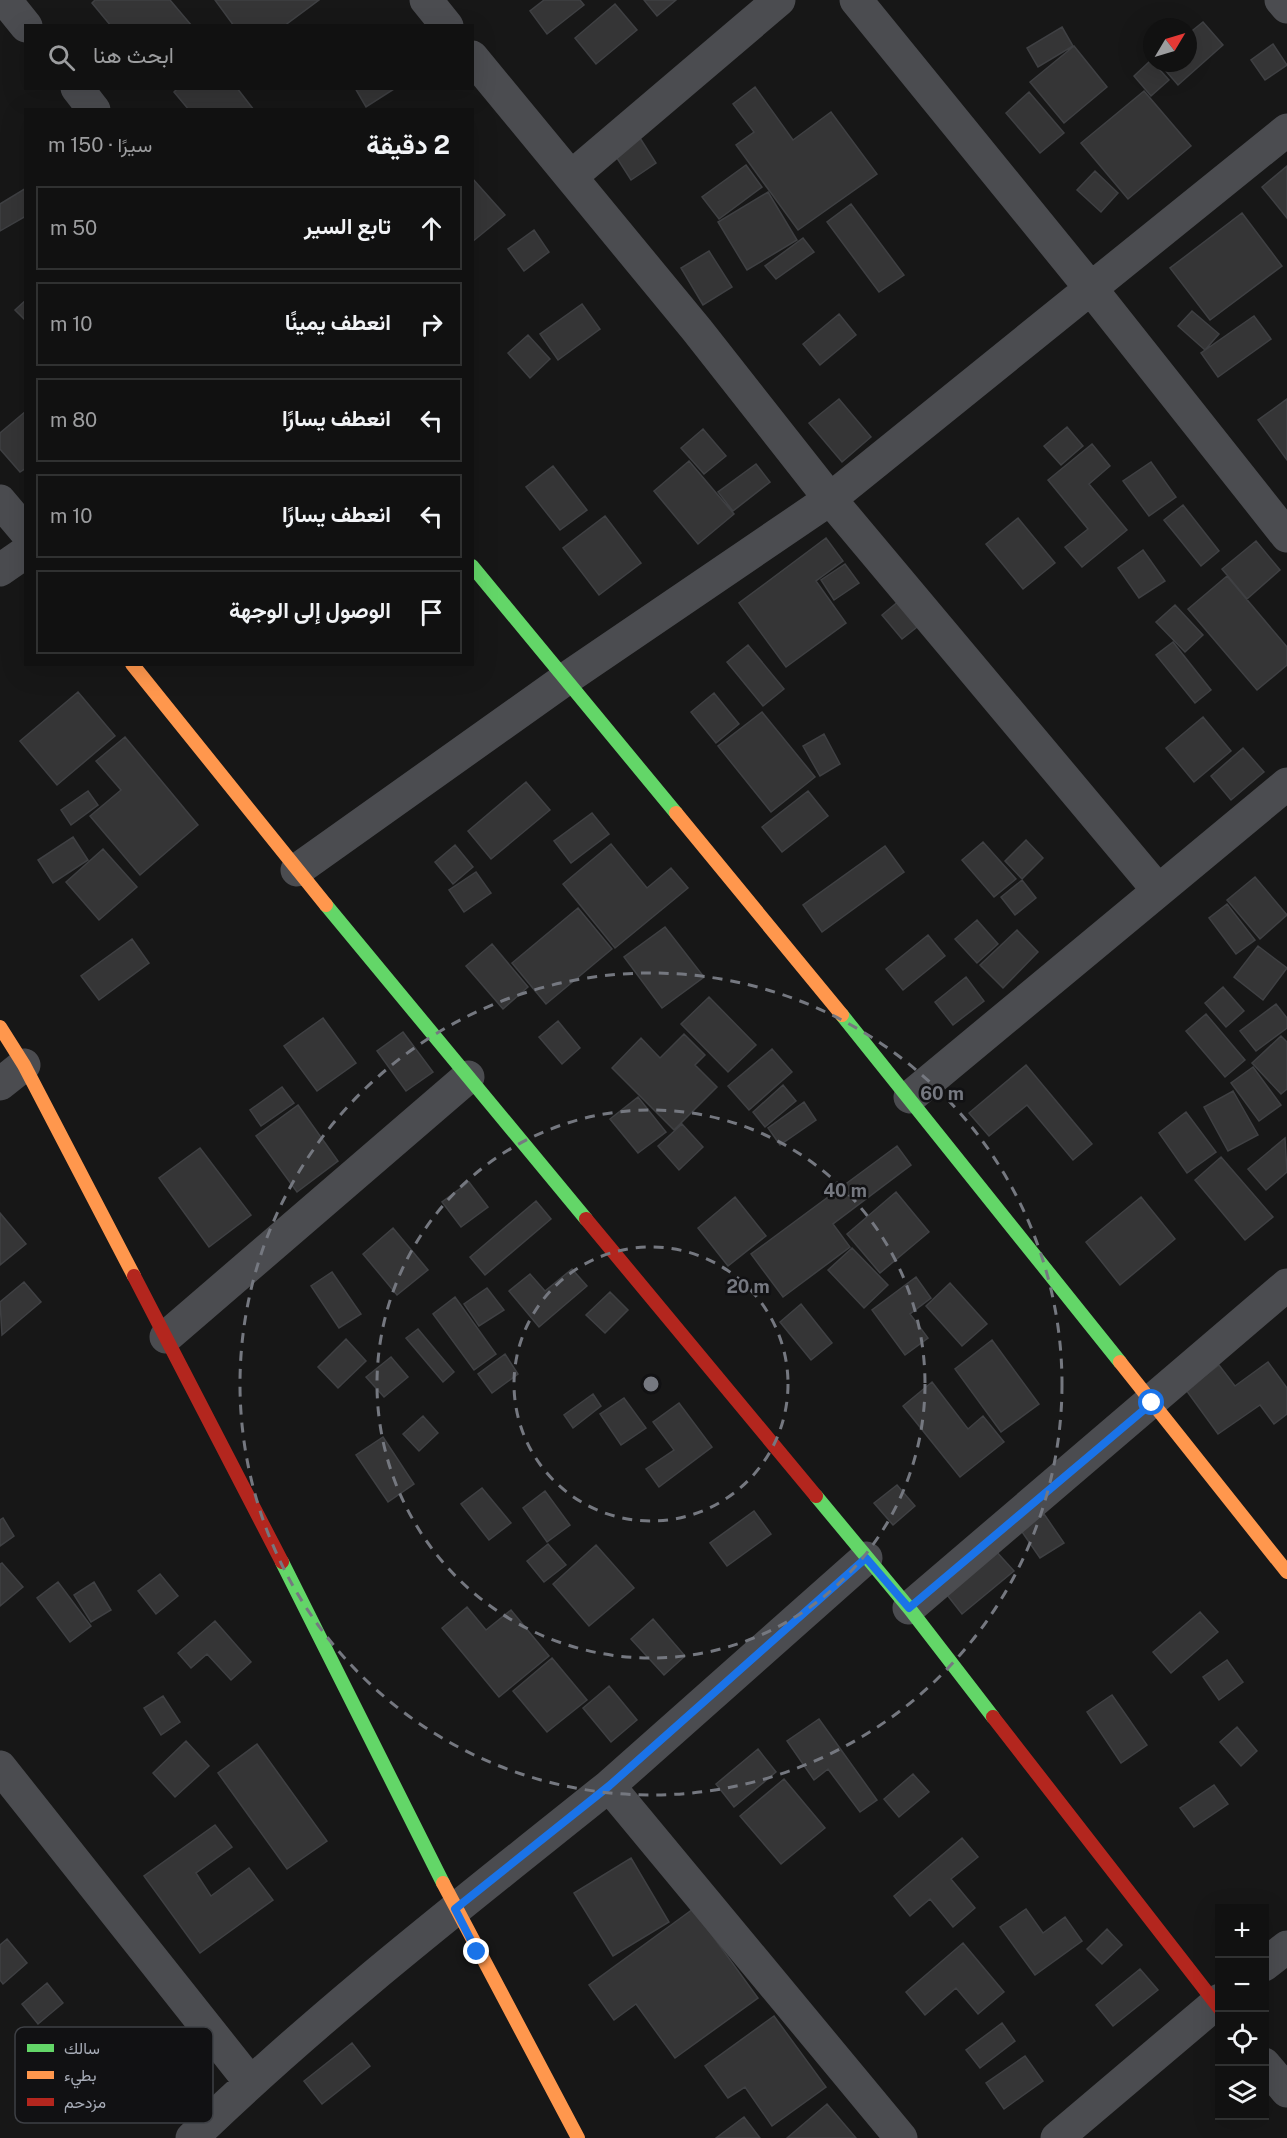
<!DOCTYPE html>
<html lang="ar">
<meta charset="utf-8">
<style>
body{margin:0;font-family:"Public Sans",Vazirmatn,sans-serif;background:#1a1a1a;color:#f1f3f6;direction:rtl}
.controls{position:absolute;right:18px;bottom:18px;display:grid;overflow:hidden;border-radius:0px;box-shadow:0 6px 24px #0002}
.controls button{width:54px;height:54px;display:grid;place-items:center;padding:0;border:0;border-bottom:2px solid #303131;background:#111;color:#f1f3f6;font:30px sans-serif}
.compass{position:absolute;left:1143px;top:18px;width:54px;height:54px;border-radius:50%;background:#111;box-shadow:0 6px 24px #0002;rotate:52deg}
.stop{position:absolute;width:18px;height:18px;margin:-14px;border:4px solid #1a73e8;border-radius:50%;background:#fff}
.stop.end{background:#1a73e8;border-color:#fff;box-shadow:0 2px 6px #0008}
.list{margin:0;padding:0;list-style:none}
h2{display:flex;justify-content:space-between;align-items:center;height:78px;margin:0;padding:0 24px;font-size:26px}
h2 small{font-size:20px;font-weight:400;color:#9c9d9f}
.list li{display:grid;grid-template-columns:39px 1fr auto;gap:18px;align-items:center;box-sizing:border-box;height:84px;margin:0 12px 12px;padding:0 12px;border:2px solid #303131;border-radius:0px}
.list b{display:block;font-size:22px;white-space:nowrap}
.list em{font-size:20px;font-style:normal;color:#9c9d9f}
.icon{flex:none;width:33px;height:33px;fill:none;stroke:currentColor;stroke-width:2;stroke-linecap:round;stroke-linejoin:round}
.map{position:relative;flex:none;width:1287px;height:2138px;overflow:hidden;direction:ltr}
.search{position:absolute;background:#111;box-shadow:0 6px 24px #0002;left:24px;top:24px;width:450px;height:66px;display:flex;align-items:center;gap:15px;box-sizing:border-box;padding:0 21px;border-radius:0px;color:#9c9d9f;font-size:22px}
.panel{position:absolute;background:#111;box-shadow:0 6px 24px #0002;left:24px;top:108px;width:450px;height:558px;border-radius:0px;direction:rtl}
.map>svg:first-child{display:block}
.building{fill:#353536;stroke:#3f4043;stroke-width:1.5}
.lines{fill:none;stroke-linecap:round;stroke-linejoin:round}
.street{stroke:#4b4c50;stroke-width:33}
.fast{stroke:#63d668;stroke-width:14}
.slow{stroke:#ff974d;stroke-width:14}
.jam{stroke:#b3261e;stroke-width:14}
.route{stroke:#1a73e8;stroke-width:8}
.ring{fill:none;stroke:#757880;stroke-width:3;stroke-dasharray:10 8}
.key{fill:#111113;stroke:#3e4045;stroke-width:1.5}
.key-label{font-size:16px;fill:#a8adb8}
.centre{fill:#757880;stroke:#111113;stroke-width:3}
.ring-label{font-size:18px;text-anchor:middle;font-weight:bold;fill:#757880;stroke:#111113;stroke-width:5;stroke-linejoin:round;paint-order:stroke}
</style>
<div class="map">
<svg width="1287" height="2138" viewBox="0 0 1287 2138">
<rect width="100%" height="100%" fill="#171717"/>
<path class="building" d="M95,0H170L192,26H111L92,3Z
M215,0H319L284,26H234Z
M544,0H580L584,5L547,34L530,11Z
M644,0H676L657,16Z
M615,4L637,30L596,64L575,38Z
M1203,22L1223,45L1178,85L1159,63H1188V34Z
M1062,27L1073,46L1038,67L1027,48Z
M1273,44L1287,65L1265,80L1251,60Z
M1074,46L1107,87L1064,123L1030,82Z
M1151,60L1169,80L1151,96L1134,76Z
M755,87L793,140L831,112L877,174L798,230L736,145L754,132L733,104Z
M178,88H237L254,110H189L174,92Z
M355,88H394V89L366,107Z
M1144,91L1191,146L1128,199L1081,143Z
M1029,92L1064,133L1040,153L1006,113Z
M640,138L656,163L631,180L615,155Z
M746,165L762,187L719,219L702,197Z
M1287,166V218L1262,187Z
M1095,171L1118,193L1101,212L1077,190Z
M472,178L505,215L472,242Z
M26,188V216L0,231V204Z
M768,192L797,240L747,270L718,222Z
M851,204L904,275L879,292L827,222Z
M1242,213L1282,266L1210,320L1170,268Z
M534,230L549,252L524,271L508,249Z
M803,238L814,252L776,279L765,266Z
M709,251L732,287L703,305L681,268Z
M26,300V321L15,310Z
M582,304L600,329L558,360L540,334Z
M1192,311L1219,334L1205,350L1178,326Z
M839,314L856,335L820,365L803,344Z
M1254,316L1271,339L1218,377L1201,353Z
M528,335L550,359L530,378L508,353Z
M839,399L871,437L842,462L809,423Z
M1287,399V460L1258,420Z
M26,411V468L20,472L0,449V433Z
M1067,427L1083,446L1061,465L1044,446Z
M703,429L726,456L704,474L681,448Z
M1092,444L1110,466L1089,484L1127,530L1082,567L1065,547L1088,529L1048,480Z
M689,461L734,514L698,544L654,491Z
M1151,462L1176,497L1149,516L1123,481Z
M756,464L770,482L733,511L718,492Z
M553,466L587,510L560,530L526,487Z
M1183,505L1219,551L1201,566L1164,520Z
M605,516L641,563L599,595L563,548Z
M1018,518L1055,563L1023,589L986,544Z
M826,538L843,561L816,581L846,623L786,667L739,603Z
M1256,541L1280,570L1247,599L1222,569Z
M1143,550L1165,581L1139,598L1118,568Z
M845,564L859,583L834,600L821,580Z
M1227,576L1287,647V665L1257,690L1188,609Z
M906,595L926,620L902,639L882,615Z
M1175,605L1203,635L1185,652L1156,622Z
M1173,642L1211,690L1195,703L1156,655Z
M748,645L784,689L763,706L727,662Z
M78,692L115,736L57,785L20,741Z
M714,693L739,724L716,743L691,712Z
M762,712L815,777L771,812L718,746Z
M1203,717L1231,751L1194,782L1166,748Z
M824,734L840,764L820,776L803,746Z
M125,737L198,825L140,875L90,816L121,790L96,761Z
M1243,748L1264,772L1231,800L1211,776Z
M526,782L550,810L491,859L468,831Z
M88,791L98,805L71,825L61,810Z
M808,791L828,816L782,852L762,827Z
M592,813L609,834L571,863L554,841Z
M73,837L88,860L53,883L38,860Z
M1026,840L1043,858L1022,879L1005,861Z
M983,842L1016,879L994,897L962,860Z
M611,844L647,888L671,868L688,888L615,948L563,884Z
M455,845L473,867L453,884L435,862Z
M885,846L904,872L822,932L803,905Z
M103,849L137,887L99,920L66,882Z
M476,872L491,893L464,912L449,890Z
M1255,877L1287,915L1260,939L1227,900Z
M1022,880L1036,898L1015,915L1001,897Z
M1227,904L1255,940L1236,954L1209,918Z
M578,908L612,949L546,1004L512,963Z
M977,920L998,944L977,963L955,939Z
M665,927L704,977L662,1008L624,957Z
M1017,930L1038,952L1003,988L980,965Z
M928,935L945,956L903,990L886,969Z
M132,939L149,963L99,1000L81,976Z
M492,944L528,987L503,1009L466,966Z
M1258,946L1287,968L1263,1000L1234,977Z
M966,977L984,1001L953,1025L935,1002Z
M1223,987L1244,1011L1226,1027L1205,1003Z
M709,997L756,1045L728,1072L681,1024Z
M1276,1004L1287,1018V1028L1256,1051L1240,1031Z
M1206,1014L1245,1060L1225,1077L1186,1031Z
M323,1018L356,1063L317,1091L284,1046Z
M558,1021L580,1048L562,1064L539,1037Z
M403,1032L433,1072L406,1091L377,1051Z
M684,1034L705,1055L695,1065L717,1087L674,1130L612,1068L641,1038L660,1058Z
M1281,1036L1287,1042V1089L1281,1094L1252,1063Z
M772,1049L792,1072L749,1110L728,1086Z
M1026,1065L1092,1144L1073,1160L1027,1105L989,1136L969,1113Z
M1253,1067L1281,1105L1259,1121L1231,1083Z
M783,1085L796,1101L765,1127L753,1112Z
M282,1087L294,1103L261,1126L250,1110Z
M1233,1091L1258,1135L1228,1151L1204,1107Z
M638,1097L666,1132L638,1153L610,1119Z
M804,1102L816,1120L780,1145L768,1128Z
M298,1105L338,1161L297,1192L256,1136Z
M1186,1112L1216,1152L1187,1173L1159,1133Z
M682,1124L703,1147L679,1170L658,1146Z
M1285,1138L1287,1172L1266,1190L1248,1169Z
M897,1146L911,1165L833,1224L850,1247L783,1297L751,1254Z
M200,1148L251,1215L209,1247L159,1178Z
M1221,1157L1273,1217L1245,1240L1195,1180Z
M469,1182L488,1207L461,1227L442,1202Z
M896,1192L929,1232L880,1273L847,1234Z
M735,1197L766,1236L728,1266L698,1228Z
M1141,1197L1175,1239L1120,1285L1086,1242Z
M536,1201L551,1219L485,1275L470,1257Z
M0,1213L26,1244L0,1265Z
M393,1228L428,1270L397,1295L363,1254Z
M852,1248L888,1285L864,1308L828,1270Z
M572,1269L587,1286L539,1327L509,1291L530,1274L545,1291Z
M332,1272L361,1314L339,1328L311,1286Z
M916,1277L931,1298L910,1314L928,1338L905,1355L872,1310Z
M24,1282L41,1302L2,1335L0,1302Z
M950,1283L987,1324L962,1346L926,1306Z
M487,1288L504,1310L479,1326L464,1304Z
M610,1292L628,1310L605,1333L586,1315Z
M455,1297L496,1354L474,1370L433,1314Z
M801,1304L832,1343L811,1360L780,1322Z
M418,1329L454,1372L443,1382L406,1338Z
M346,1339L366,1361L338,1388L318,1367Z
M992,1340L1039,1404L1001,1432L955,1369Z
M505,1354L518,1374L492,1393L478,1374Z
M391,1357L408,1377L384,1397L366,1377Z
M1268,1362L1287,1388V1414L1274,1424L1260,1405L1218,1434L1186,1390L1219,1365L1235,1386Z
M932,1382L968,1429L983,1416L1004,1442L960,1477L903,1406Z
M593,1394L601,1406L573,1428L564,1415Z
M624,1398L646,1428L621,1445L600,1414Z
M679,1403L712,1447L659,1487L646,1469L674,1450L653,1422Z
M423,1416L438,1433L419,1451L403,1434Z
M383,1437L414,1484L388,1502L356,1455Z
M897,1485L915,1506L893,1525L874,1503Z
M482,1488L511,1523L489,1540L461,1504Z
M545,1491L570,1525L547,1542L523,1508Z
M754,1511L771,1534L727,1566L710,1543Z
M1044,1514L1064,1543L1040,1558L1020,1529Z
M3,1518L14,1536L0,1546V1520Z
M548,1544L566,1565L544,1582L527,1561Z
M596,1545L634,1588L589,1626L553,1584Z
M994,1549L1014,1571L962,1614L944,1591Z
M2,1563L23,1587L0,1606V1564Z
M160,1574L178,1596L156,1614L138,1591Z
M58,1582L91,1626L70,1642L37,1598Z
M94,1582L111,1610L91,1622L74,1595Z
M467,1607L486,1630L511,1610L549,1656L499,1697L442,1628Z
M1200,1612L1218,1632L1171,1673L1153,1652Z
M653,1619L685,1656L664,1675L631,1639Z
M215,1621L251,1662L231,1680L207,1654L191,1668L178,1653Z
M552,1658L587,1700L547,1732L513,1691Z
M1227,1660L1243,1682L1219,1700L1203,1677Z
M609,1686L637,1720L611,1742L583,1708Z
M1112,1695L1147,1745L1121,1763L1087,1712Z
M163,1696L180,1722L161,1735L144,1708Z
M819,1719L877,1800L860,1812L828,1769L814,1780L787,1741Z
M1237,1727L1257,1751L1241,1766L1220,1742Z
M186,1741L209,1766L175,1797L153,1773Z
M257,1744L327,1841L287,1869L218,1773Z
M758,1749L776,1772L734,1807L716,1784Z
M913,1774L929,1792L899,1817L884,1799Z
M784,1779L825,1828L781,1864L740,1816Z
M1214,1785L1228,1804L1194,1827L1180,1808Z
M215,1825L232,1847L196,1873L211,1896L249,1868L273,1900L200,1953L144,1876Z
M962,1838L978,1857L951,1879L975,1908L953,1927L930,1899L910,1916L894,1896Z
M631,1858L669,1922L613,1956L574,1893Z
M693,1909L758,1998L675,2058L636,2004L614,2020L589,1985Z
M1026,1909L1043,1933L1065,1917L1082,1941L1035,1975L1000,1927Z
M1107,1929L1122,1945L1102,1964L1087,1949Z
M7,1939L27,1963L3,1984L0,1980V1945Z
M963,1943L1004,1992L978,2014L956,1988L925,2015L906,1992Z
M1140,1969L1158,1990L1113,2026L1096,2005Z
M47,1983L63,2003L38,2024L22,2004Z
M774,2016L826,2087L772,2126L745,2087L728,2098L705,2066Z
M1002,2023L1015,2041L980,2068L966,2050Z
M352,2043L370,2066L322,2104L304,2081Z
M1025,2056L1043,2081L1004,2109L986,2083Z
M827,2104L856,2138H787Z
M744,2117L760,2138H716Z"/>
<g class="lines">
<path class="street" d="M5,0L26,26
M426,0L447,26
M856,0L1092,290L1287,536
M1281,0L1287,7
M472,57L697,330L830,499L1158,890
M77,88L94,110
M572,176L779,0
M0,501L26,532
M0,570L26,552
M297,870L567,678L830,499L1287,130
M0,1084L24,1065
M910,1097L1287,784
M166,1337L468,1077
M866,1558L609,1786L901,2138
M909,1608L1287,1285
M0,1767L250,2082
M1264,1965L1287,1947
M1264,2064L1287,2091
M192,2138C322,2012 467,1900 609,1786
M1057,2138L1220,2000"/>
<path class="fast" d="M472,566L676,813
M326,905L586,1219
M842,1015L1120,1362
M816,1496L909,1608L993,1717
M282,1562L443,1883"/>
<path class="slow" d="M132,664L326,905
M676,813L842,1015
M0,1027L24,1065L134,1276
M1120,1362L1287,1572
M443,1883L578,2138"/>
<path class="jam" d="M586,1219L816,1496
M134,1276L282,1562
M993,1717L1220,2009"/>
</g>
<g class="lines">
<path class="route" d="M477,1952L455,1909L609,1786L866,1558L909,1608L1152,1403"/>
</g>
<g class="ring">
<circle cx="651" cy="1384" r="137"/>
<circle cx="651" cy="1384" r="274"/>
<circle cx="651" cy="1384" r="411"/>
</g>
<rect x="15" y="2027" width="198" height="96" rx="9" class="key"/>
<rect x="27" y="2044" width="27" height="8" fill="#63d668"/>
<rect x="27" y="2071" width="27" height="8" fill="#ff974d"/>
<rect x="27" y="2098" width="27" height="8" fill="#b3261e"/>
<g class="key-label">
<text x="64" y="2054">سالك</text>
<text x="64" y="2081">بطيء</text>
<text x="64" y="2108">مزدحم</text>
</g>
<circle cx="651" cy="1384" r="9" class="centre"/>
<g class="ring-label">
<text x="942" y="1100">60 m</text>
<text x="845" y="1197">40 m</text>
<text x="748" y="1293">20 m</text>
</g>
</svg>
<div class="controls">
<button>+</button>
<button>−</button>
<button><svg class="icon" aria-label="locate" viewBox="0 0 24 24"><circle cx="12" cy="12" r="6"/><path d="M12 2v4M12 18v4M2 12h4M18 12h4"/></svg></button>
<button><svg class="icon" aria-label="layers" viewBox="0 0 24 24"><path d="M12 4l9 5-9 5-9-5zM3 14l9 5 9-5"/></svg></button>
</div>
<svg class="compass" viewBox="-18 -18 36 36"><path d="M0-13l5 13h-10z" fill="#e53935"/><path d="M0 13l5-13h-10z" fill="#9c9d9f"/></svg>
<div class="stop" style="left:1152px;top:1403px"></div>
<div class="stop end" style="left:477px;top:1952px"></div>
<div class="search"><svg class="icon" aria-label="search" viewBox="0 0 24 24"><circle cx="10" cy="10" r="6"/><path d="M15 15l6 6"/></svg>ابحث هنا</div>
<section class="panel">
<h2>2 دقيقة<small>سيرًا · 150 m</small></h2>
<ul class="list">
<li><svg class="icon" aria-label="ahead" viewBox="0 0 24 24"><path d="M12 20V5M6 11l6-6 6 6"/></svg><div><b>تابع السير</b></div><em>50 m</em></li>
<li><svg class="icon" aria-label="right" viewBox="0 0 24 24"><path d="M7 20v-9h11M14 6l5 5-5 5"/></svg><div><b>انعطف يمينًا</b></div><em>10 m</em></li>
<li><svg class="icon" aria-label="left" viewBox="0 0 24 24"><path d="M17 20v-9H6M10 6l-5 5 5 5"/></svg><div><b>انعطف يسارًا</b></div><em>80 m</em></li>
<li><svg class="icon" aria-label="left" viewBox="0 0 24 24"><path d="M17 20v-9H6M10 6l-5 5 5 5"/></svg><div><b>انعطف يسارًا</b></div><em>10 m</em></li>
<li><svg class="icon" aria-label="arrive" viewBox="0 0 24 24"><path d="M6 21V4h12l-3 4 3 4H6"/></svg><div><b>الوصول إلى الوجهة</b></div></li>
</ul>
</section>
</div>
